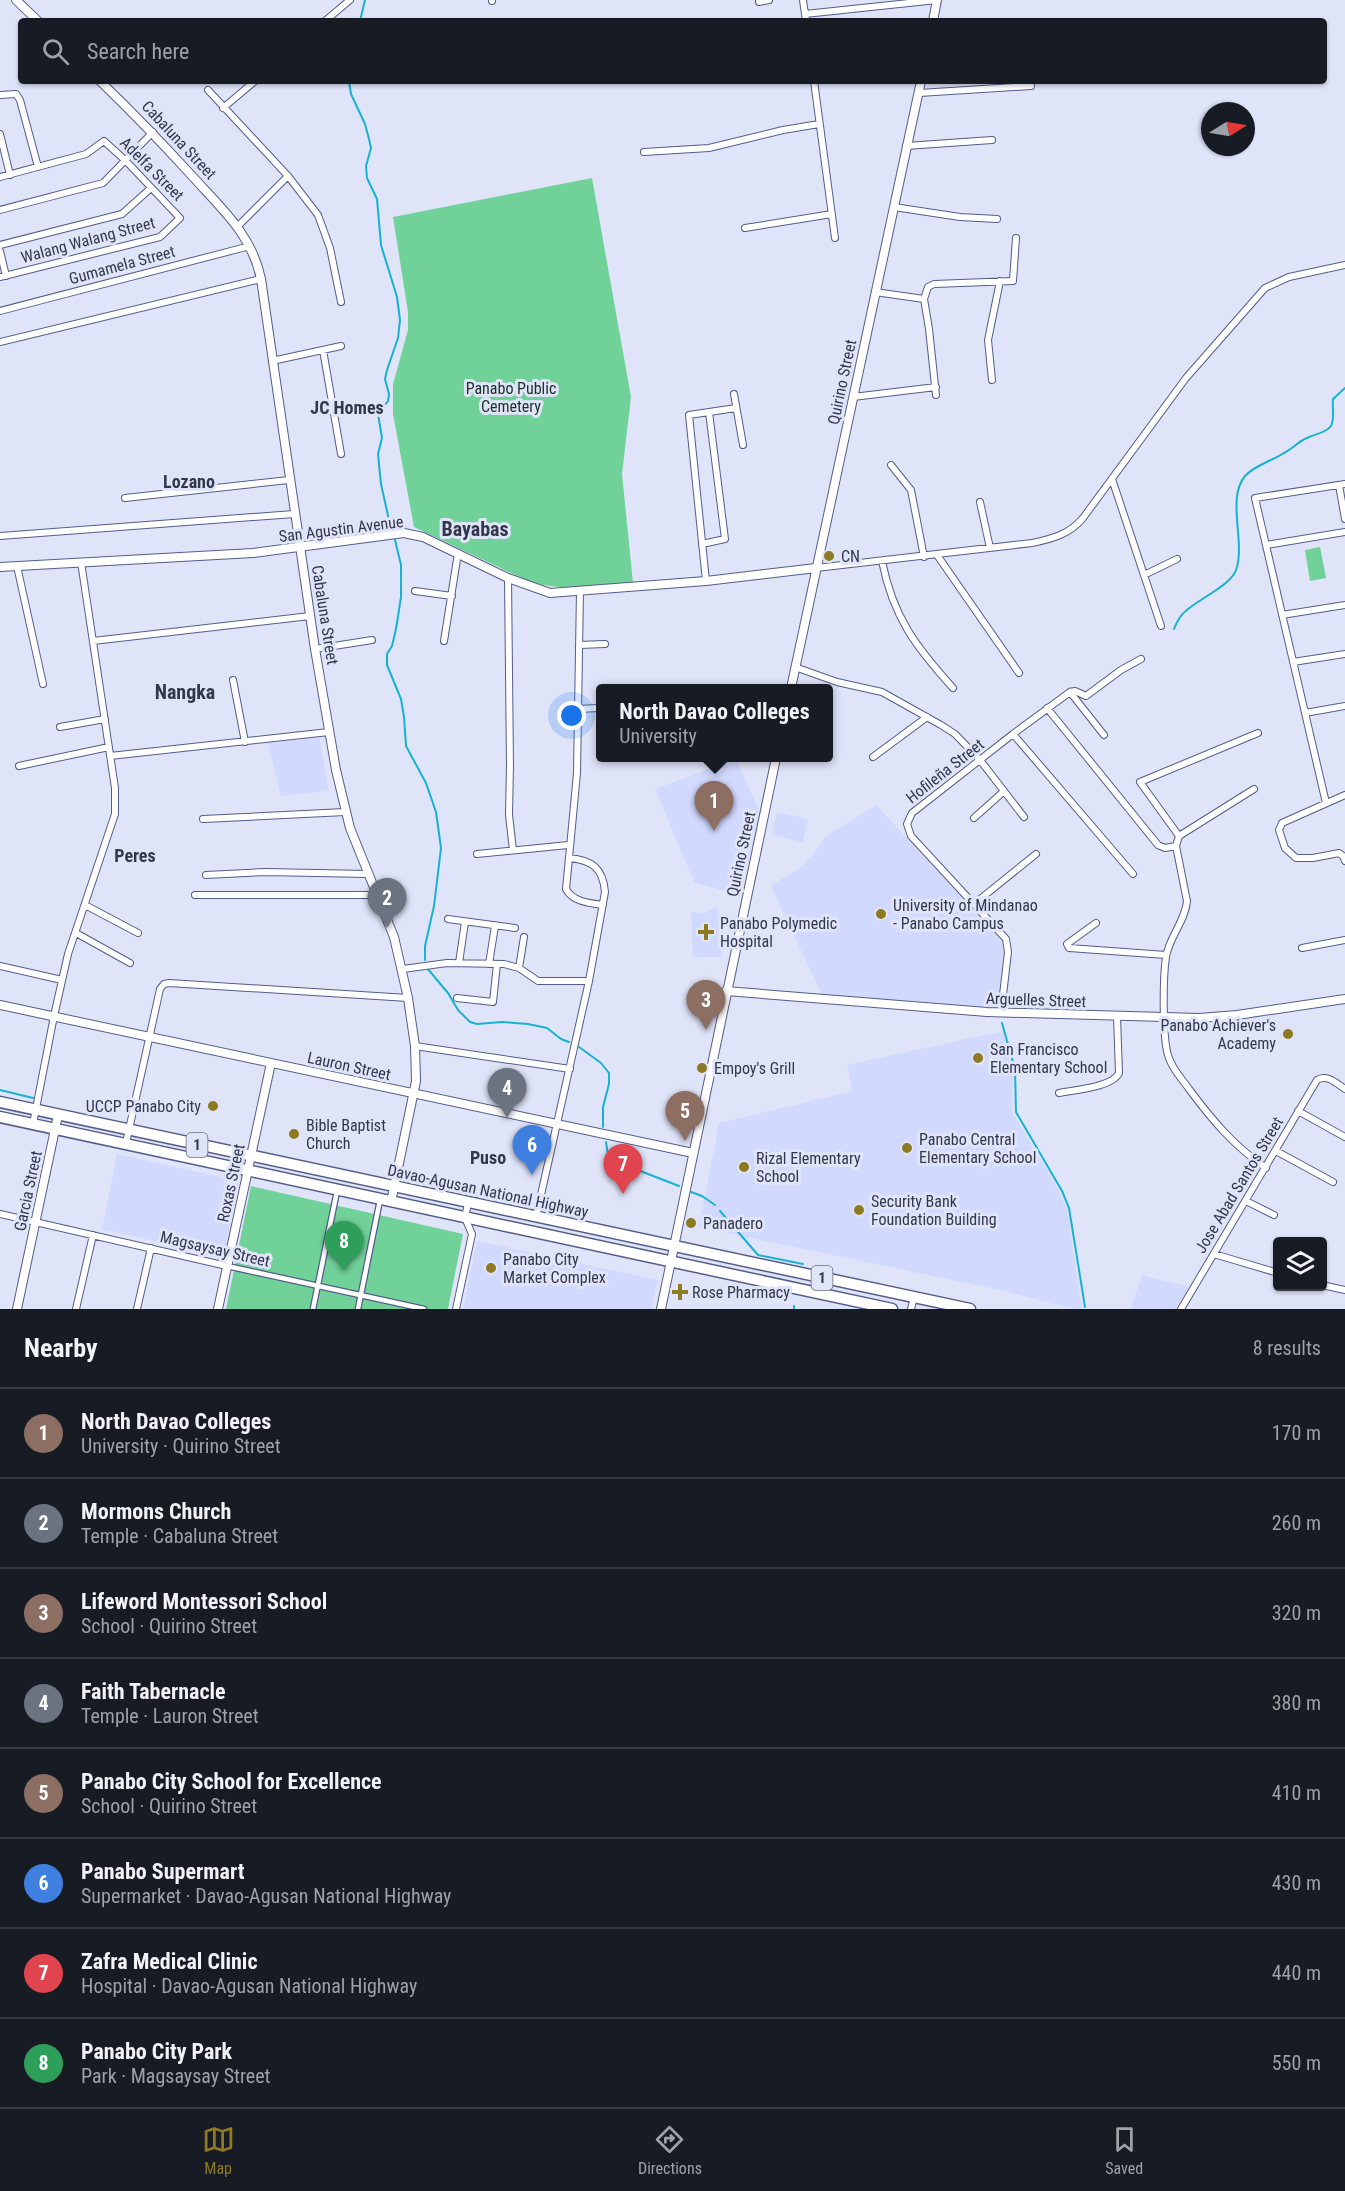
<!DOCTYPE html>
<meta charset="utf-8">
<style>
body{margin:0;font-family:"Roboto Condensed",sans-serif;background:#20242c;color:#f1f3f6}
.controls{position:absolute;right:18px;bottom:18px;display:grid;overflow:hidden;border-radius:6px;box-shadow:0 2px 4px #0004}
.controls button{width:54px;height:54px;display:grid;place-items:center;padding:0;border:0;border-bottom:2px solid #363941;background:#171b24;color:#f1f3f6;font:30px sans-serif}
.compass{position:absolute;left:1201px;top:102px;width:54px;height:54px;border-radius:50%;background:#171b24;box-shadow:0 2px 4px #0004;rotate:79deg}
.you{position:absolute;left:572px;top:716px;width:21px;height:21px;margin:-15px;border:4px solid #fff;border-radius:50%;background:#1a73e8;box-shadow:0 0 0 9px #1a73e833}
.badge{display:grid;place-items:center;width:39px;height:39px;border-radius:50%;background:#8e7a20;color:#fff;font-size:20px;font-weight:700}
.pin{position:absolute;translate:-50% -50px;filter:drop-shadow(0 2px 3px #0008)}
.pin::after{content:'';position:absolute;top:32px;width:21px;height:18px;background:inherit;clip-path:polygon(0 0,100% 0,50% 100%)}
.popup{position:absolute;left:596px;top:684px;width:237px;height:78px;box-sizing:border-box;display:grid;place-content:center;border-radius:6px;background:#171b24;filter:drop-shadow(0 2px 4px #0005);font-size:20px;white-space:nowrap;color:#9ea1a6}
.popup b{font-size:22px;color:#f1f3f6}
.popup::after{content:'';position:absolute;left:50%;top:100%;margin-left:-12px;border:12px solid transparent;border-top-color:#171b24}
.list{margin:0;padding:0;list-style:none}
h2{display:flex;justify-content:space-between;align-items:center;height:78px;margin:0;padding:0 24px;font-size:26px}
h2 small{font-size:20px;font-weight:400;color:#9ea1a6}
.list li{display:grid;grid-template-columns:39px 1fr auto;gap:18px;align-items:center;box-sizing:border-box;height:90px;padding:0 24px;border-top:2px solid #363941}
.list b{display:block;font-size:22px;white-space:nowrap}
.list p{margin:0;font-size:20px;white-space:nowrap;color:#9ea1a6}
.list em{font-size:20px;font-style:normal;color:#9ea1a6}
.icon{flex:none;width:33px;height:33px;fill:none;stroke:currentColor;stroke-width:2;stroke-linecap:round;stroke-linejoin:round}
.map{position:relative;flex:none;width:1345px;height:1309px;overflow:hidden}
.search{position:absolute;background:#171b24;box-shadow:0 2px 4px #0004;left:18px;right:18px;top:18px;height:66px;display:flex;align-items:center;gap:15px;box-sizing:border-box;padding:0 21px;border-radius:6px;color:#9ea1a6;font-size:22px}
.sheet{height:798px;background:#171b24}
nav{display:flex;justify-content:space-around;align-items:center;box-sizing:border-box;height:84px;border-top:2px solid #363941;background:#171b24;font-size:16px;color:#9ea1a6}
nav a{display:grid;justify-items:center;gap:3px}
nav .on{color:#8e7a20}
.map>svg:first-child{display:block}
.built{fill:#d2d9fe}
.green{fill:#71d299}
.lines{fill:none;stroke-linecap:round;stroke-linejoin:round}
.stream{stroke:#18b2d1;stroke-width:2}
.pedestrian-casing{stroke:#545c8a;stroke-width:7}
.minor-casing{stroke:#545c8a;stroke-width:8}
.tertiary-casing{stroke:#545c8a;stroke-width:10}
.secondary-casing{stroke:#545c8a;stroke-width:10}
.trunk-casing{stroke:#545c8a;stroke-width:13}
.pedestrian{stroke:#fff;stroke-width:4.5}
.minor{stroke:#fff;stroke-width:6}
.tertiary{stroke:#fff;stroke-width:8}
.secondary{stroke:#fff;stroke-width:8}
.trunk{stroke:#fff;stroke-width:10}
.poi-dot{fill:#8e7a20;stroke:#dfe4f9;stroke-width:2}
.labels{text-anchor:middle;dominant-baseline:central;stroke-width:6;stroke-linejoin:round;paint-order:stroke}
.shield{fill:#dfe4f9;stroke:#676b80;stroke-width:1.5}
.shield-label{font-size:15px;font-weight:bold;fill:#33374c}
.street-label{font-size:16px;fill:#33374c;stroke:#dfe4f9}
.park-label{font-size:16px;fill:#1b3023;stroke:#dfe4f9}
.poi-label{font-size:16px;fill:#33374c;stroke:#dfe4f9;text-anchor:start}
.neighbourhood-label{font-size:18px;font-weight:bold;fill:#33374c;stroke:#dfe4f9}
.quarter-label{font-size:20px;font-weight:bold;fill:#33374c;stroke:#dfe4f9}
</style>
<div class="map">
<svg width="1345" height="1309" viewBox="0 0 1345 1309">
<rect width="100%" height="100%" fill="#dfe4f9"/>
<path class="built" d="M319,736L329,791L281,796L268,742Z
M736,759L760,813L742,888L728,892L694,882L655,789Z
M876,805L1003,942L1005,947L999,1004L996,1009L822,995L771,886L798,869L812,856L826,836Z
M777,812L808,819L803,842L772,835Z
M716,907L721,916L719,931L722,932L721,957H693L691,912L706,913Z
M1003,1031L1013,1073L1012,1112L1055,1184L1067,1209L1082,1309H1073L1000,1290L699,1227L719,1123L852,1091L847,1065Z
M117,1154L239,1181L223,1257L102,1229Z
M477,1241L658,1280L651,1309H463Z
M1142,1275L1189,1287L1176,1309H1131Z"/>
<path class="green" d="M592,178L631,397L622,474L633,583C597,585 560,593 526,580L414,527L393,414V384L408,330V312L393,217Z
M1320,547L1326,578L1310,581L1305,550Z
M251,1186L463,1234L448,1309H226Z"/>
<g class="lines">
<path class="stream" d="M360,21L365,0
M349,81L351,94L365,124L369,139L371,148L366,166L367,178L377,199L381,245L397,297L400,320L398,338L387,370L385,379L389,394L388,401L378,414L382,438L378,454L381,484L391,529
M395,540L401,565V597L396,629L392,646L387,654V665L401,699L404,717L406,746L426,783L436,812L441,848L434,906L425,946V960
M1174,629C1177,621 1180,615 1187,610C1199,599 1231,585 1236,570C1246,542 1226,499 1245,476C1255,465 1272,461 1284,453C1292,449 1299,441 1307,438C1315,434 1326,433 1331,426C1335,419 1332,406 1333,399L1345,388
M427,968L448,993L458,1010L470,1022L477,1024L502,1022L528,1024L547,1028L561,1039L569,1042
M1002,1023L1015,1069L1016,1112L1062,1191L1069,1208L1085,1307
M579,1047L601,1063L609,1073V1084L603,1107V1127
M0,1090L33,1098
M606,1142L608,1155L612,1160L679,1186
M691,1192L702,1196L715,1205
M720,1211L758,1255L803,1264
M794,1306V1309"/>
<g class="pedestrian-casing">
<path id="pedestrian" d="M227,1266L424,1309
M313,1309L337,1191
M358,1309L380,1200"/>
</g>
<g class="minor-casing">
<path id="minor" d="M492,0V1
M803,0L806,21
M759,2L769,0
M805,14L937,0
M325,21L350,0
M814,81L835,238
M208,90L288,176L318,215L330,248L341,302
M919,93L1031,86
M0,95L16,94L20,100L38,167
M223,108L255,81
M0,134L10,175
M906,146L992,140
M644,152L709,148L783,130L819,124
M0,177L86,154L104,141L126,161L180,218L160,237L0,277
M894,207L960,217L997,219
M0,210L103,183L153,132
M238,226L288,176
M745,228L832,214
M0,245L122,214L151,188
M0,251L6,276
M875,292L924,299
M0,311L250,246
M0,342L261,279
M323,350L341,454
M272,361L341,346
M992,380L988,340L1000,281
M734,394L743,445
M936,395L929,329L924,299L928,287L934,284L1013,281L1016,238
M853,397L936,387
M891,465L911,490L924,557
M1112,479L1161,626
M1339,485L1345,519
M125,498L289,480
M980,502L990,548
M0,536L294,514
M702,544L725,539L709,412
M1266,545L1345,532
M937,555L1019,673
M882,561C893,617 916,647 953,688
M17,566L43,684
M816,568L1032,543C1052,539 1070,534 1083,518L1186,378L1265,288L1289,277L1345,265
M1144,575L1177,559
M508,578L510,765L509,815L513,850
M706,581L689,415L736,408
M415,591L452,596
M1282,615L1345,605
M93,641L310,616
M444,641L458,553
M579,645L605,644
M315,649L372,640
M1293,662L1345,654
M795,667L837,682L882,692L941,725L955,734L980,760L1024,817
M233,680L245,742
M1070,692L1075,691L1086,696L1121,670L1141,659
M1070,692L1104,735
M1047,708L1158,845L1165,848L1176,846
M577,709L600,708
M1305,713L1345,706
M60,727L105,719
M1258,733L1140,782L1179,836L1176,846L1187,901C1185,922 1169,937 1166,957C1163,977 1162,1041 1169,1058C1173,1070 1182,1079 1189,1089C1212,1120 1234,1146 1266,1168
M1013,734L1133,874
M110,756L329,732
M873,757L927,717
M19,766L109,747
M1345,795L1282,823L1279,830L1285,848L1296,858H1313L1339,853L1343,856L1345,861
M1326,803L1255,498L1345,484
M974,818L1003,792
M203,819L345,812
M1179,836L1254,789
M477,854L568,845
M569,858L566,889C573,902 589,903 603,905
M206,875L265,872L368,874
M195,895H377
M974,904L1036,854
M85,905L138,933
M448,919L515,928
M1096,923L1067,944L1069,948L1166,955
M76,933L130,963
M1302,948L1345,940
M459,963L465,922
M489,964L495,926
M0,966L62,980
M519,968L524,937
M403,969L447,963L504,964L519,968L538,981H589
M457,998L493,1002L497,964
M1001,1012L1008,952L1006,939L911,836L907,824L912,813L1013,734L1070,692
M415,1046L570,1069
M1059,1093C1074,1090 1113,1087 1119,1073L1117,1016
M1298,1111L1345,1137
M33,1124L54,1016L68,954L115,814V788L81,562
M126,1143L160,989L164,984L169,983L408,998
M1276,1151L1333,1182
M1246,1201L1274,1215
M0,1214L227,1266
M536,1217L589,981L605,892C603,868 592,860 569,858L577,773L580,591
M1214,1254L1278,1273
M1322,1285L1345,1290
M76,1309L93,1235
M137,1309L151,1248
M456,1309L472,1234L465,1218L468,1203
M911,1309L914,1297
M1181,1309L1317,1080C1327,1074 1336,1083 1345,1089"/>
</g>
<g class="tertiary-casing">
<path id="tertiary" d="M933,21L937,0
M0,567L253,553L404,533L423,537L508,578L550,593L706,581L816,568
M791,688L921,81
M726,991L987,1012L1199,1018L1237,1015L1345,999
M0,1005L693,1153
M17,1309L58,1115
M218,1309L271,1063
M661,1309L776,758"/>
</g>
<g class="secondary-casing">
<path id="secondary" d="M16,0L38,21
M100,81C132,112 163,144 193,177C222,209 252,235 261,279L315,649L336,770L350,828L394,937L408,998L415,1046L416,1081L391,1202"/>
</g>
<g class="trunk-casing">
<path id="trunk" d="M0,1102L970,1309
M0,1117L892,1309"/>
</g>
<use href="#pedestrian" class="pedestrian"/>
<use href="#minor" class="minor"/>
<use href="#tertiary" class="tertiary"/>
<use href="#secondary" class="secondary"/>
<use href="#trunk" class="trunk"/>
</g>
<g class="poi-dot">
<circle cx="829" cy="556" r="6"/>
<circle cx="881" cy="914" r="6"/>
<path d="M703 923h6v6h6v6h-6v6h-6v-6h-6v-6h6z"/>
<circle cx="1288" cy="1034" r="6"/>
<circle cx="978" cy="1058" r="6"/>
<circle cx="702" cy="1068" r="6"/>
<circle cx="213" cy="1106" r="6"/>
<circle cx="294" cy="1134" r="6"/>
<circle cx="907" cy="1148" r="6"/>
<circle cx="744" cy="1167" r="6"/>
<circle cx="859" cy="1210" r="6"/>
<circle cx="691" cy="1223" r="6"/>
<circle cx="491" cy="1268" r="6"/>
<path d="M677 1283h6v6h6v6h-6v6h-6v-6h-6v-6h6z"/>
</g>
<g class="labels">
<g class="shield">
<rect x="186.5" y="1133" width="21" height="24" rx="4.5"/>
<rect x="811.5" y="1266" width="21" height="24" rx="4.5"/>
</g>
<g class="shield-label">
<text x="197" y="1145">1</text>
<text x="822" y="1278">1</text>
</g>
<g class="street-label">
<text transform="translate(179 140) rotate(47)">Cabaluna Street</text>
<text transform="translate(152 169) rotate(45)">Adelfa Street</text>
<text transform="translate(88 240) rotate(-15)">Walang Walang Street</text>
<text transform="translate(122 265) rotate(-15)">Gumamela Street</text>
<text transform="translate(842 382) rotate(-78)">Quirino Street</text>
<text transform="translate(341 529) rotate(-7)">San Agustin Avenue</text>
<text transform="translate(325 615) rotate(81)">Cabaluna Street</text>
<text transform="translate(945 771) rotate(-38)">Hofileña Street</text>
<text transform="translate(741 854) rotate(-78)">Quirino Street</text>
<text transform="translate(1036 1000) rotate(2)">Arguelles Street</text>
<text transform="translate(349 1066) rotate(12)">Lauron Street</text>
<text transform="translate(231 1183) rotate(-78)">Roxas Street</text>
<text transform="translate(1239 1185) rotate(-59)">Jose Abad Santos Street</text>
<text transform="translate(28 1191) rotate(-78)">Garcia Street</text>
<text transform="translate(488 1191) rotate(12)">Davao-Agusan National Highway</text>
<text transform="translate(215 1249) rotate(13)">Magsaysay Street</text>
</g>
<g class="park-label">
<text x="511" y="388">Panabo Public<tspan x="511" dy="18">Cemetery</tspan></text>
</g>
<g class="poi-label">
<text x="841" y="556">CN</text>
<text x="893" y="905">University of Mindanao<tspan x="893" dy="18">- Panabo Campus</tspan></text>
<text x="720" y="923">Panabo Polymedic<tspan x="720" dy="18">Hospital</tspan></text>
<text x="1276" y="1025" text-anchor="end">Panabo Achiever's<tspan x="1276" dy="18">Academy</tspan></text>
<text x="990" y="1049">San Francisco<tspan x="990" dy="18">Elementary School</tspan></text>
<text x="714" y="1068">Empoy's Grill</text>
<text x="201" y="1106" text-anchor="end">UCCP Panabo City</text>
<text x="306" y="1125">Bible Baptist<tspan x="306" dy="18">Church</tspan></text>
<text x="919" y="1139">Panabo Central<tspan x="919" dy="18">Elementary School</tspan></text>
<text x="756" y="1158">Rizal Elementary<tspan x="756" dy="18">School</tspan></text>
<text x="871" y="1201">Security Bank<tspan x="871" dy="18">Foundation Building</tspan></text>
<text x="703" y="1223">Panadero</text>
<text x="503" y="1259">Panabo City<tspan x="503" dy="18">Market Complex</tspan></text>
<text x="692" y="1292">Rose Pharmacy</text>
</g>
<g class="neighbourhood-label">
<text x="347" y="407">JC Homes</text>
<text x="189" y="481">Lozano</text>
<text x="135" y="855">Peres</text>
<text x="488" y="1157">Puso</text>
</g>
<g class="quarter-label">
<text x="475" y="529">Bayabas</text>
<text x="185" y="692">Nangka</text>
</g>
</g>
</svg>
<div class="controls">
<button><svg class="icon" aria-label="layers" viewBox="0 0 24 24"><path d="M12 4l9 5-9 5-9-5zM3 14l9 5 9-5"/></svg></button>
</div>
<svg class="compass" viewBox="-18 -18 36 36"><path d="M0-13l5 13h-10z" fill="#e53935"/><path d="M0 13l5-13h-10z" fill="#9ea1a6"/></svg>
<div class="you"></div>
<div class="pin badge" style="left:714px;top:831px;background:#8d6e63">1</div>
<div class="popup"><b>North Davao Colleges</b>University</div>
<div class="pin badge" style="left:387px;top:928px;background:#6b7280">2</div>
<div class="pin badge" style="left:706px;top:1030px;background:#8d6e63">3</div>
<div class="pin badge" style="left:507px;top:1118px;background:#6b7280">4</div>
<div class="pin badge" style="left:685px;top:1141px;background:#8d6e63">5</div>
<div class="pin badge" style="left:532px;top:1175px;background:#3f7fe0">6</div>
<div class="pin badge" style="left:623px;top:1194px;background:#e0444e">7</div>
<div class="pin badge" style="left:344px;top:1271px;background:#2e9e5b">8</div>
<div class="search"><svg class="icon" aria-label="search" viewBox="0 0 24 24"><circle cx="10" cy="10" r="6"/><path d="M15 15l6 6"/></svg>Search here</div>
</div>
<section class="sheet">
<h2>Nearby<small>8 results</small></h2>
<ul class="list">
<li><span class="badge" style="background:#8d6e63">1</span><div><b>North Davao Colleges</b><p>University · Quirino Street</p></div><em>170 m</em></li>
<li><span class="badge" style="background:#6b7280">2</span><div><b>Mormons Church</b><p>Temple · Cabaluna Street</p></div><em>260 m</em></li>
<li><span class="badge" style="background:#8d6e63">3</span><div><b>Lifeword Montessori School</b><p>School · Quirino Street</p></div><em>320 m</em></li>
<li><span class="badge" style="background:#6b7280">4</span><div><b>Faith Tabernacle</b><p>Temple · Lauron Street</p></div><em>380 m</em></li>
<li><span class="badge" style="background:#8d6e63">5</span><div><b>Panabo City School for Excellence</b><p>School · Quirino Street</p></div><em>410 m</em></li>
<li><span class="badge" style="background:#3f7fe0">6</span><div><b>Panabo Supermart</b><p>Supermarket · Davao-Agusan National Highway</p></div><em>430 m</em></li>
<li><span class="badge" style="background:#e0444e">7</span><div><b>Zafra Medical Clinic</b><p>Hospital · Davao-Agusan National Highway</p></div><em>440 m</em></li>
<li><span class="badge" style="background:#2e9e5b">8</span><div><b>Panabo City Park</b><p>Park · Magsaysay Street</p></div><em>550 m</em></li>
</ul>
</section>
<nav>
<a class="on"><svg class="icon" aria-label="map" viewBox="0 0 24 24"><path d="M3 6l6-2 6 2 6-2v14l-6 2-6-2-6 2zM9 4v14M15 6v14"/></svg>Map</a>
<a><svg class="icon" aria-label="directions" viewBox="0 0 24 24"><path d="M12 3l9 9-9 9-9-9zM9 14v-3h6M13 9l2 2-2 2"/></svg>Directions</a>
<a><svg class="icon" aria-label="saved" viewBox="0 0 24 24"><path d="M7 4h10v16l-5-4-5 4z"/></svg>Saved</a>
</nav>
